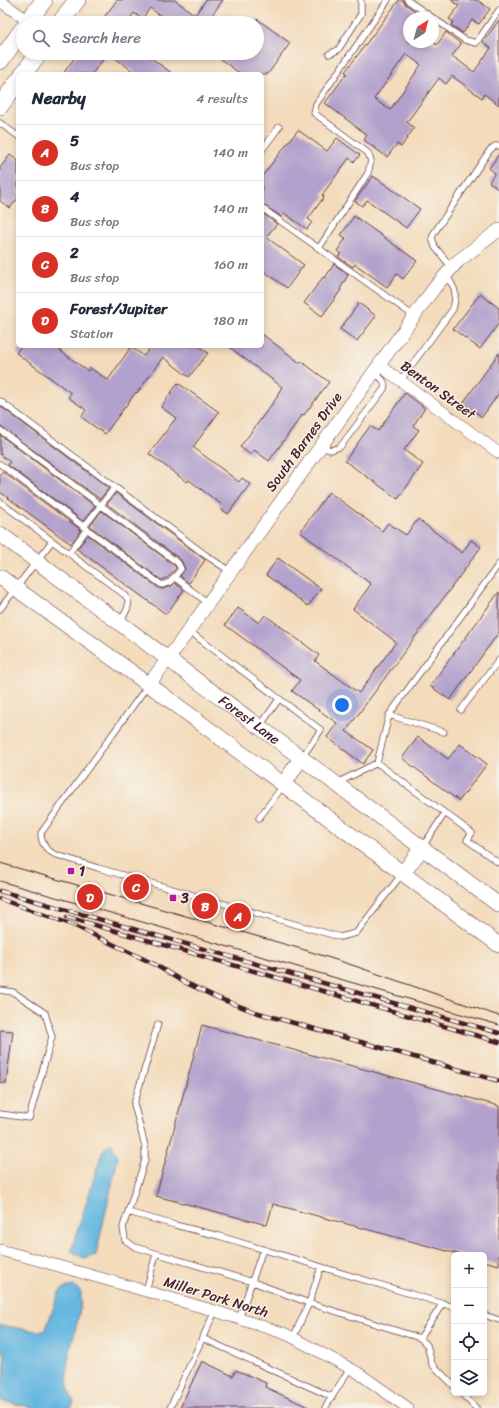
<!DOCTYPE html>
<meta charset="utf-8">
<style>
body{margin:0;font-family:Sriracha,sans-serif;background:#f6f6f7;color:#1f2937}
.controls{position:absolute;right:12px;bottom:12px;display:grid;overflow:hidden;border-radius:6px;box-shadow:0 2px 6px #0003}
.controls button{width:36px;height:36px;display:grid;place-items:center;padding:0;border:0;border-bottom:1px solid #e0e1e3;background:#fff;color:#1f2937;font:20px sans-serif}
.compass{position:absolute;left:403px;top:12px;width:36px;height:36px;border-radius:50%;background:#fff;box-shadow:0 2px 6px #0003;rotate:36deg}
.you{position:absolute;left:342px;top:705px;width:14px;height:14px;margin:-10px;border:3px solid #fff;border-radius:50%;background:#1a73e8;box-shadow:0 0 0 6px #1a73e833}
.badge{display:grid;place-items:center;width:26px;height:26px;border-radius:50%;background:#d93025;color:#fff;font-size:13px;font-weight:700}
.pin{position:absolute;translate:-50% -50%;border:2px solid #fff;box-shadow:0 1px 4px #0006}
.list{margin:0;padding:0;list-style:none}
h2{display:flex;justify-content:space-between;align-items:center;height:52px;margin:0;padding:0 16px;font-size:17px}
h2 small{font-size:13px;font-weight:400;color:#747a83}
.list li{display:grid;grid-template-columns:26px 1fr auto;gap:12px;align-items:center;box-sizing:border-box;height:56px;padding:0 16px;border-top:1px solid #e0e1e3}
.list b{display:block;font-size:15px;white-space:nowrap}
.list p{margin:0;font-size:13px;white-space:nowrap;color:#747a83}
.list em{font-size:13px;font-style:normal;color:#747a83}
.icon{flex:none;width:22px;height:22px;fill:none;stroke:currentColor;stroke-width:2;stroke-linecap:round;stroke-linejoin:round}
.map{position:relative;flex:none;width:499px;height:1408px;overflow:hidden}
.search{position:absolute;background:#fff;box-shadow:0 2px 6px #0003;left:16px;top:16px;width:248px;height:44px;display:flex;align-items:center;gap:10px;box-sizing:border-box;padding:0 14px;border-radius:22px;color:#747a83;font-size:15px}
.panel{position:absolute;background:#fff;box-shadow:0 2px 6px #0003;left:16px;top:72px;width:248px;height:276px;border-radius:6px}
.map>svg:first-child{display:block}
.water{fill:#66b8e1;stroke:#586c86}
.building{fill:#b2a1cc;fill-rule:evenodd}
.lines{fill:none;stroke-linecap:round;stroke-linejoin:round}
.service-casing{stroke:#633b41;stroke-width:7}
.minor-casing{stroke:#633b41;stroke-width:12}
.tertiary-casing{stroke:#633b41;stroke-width:14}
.secondary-casing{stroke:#633b41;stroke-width:16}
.primary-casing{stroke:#633b41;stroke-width:18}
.service{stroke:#fff;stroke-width:5.5}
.minor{stroke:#fff;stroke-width:11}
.tertiary{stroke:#fff;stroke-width:13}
.secondary{stroke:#fff;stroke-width:15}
.primary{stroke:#fff;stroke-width:17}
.tram{stroke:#4a1f2b;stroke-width:1}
.rail-casing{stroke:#4a1f2b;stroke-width:4.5}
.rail{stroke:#f7f3e8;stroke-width:3;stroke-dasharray:9;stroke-linecap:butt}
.poi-dot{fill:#b5179e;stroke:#f7f3e8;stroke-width:1.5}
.labels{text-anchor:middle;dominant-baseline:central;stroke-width:3;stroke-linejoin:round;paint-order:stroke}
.street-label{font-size:14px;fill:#4a1f2b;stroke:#f7f3e8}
.poi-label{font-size:14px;font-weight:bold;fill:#4a1f2b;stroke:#f7f3e8;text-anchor:start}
</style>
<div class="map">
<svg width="499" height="1408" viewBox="0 0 499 1408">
<rect width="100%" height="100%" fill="#f7f3e8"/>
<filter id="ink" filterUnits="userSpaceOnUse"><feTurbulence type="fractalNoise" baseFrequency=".025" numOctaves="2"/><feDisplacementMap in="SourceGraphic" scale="8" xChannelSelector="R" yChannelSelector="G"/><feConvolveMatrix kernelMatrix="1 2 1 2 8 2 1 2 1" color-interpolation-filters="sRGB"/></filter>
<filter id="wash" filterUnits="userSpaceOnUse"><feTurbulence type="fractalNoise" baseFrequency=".012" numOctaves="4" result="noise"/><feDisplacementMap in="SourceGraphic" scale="16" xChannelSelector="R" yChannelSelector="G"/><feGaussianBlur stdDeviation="0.9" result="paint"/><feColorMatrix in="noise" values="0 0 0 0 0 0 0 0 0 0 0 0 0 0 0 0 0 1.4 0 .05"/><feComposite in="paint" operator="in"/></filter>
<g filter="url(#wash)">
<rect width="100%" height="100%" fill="#f3dbbb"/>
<path class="water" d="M111,1143L118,1157L96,1255L84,1258L71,1251L103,1150Z
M74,1286L81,1292C83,1328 54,1367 74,1402L71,1408H36L0,1401L5,1367V1354L0,1348V1325L42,1332L47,1326L59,1292L66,1287Z"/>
<g id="blocks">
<path class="building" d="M117,0H175L195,15L206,0H223L206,23H171L150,8L142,19L134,13L127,23H100Z
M399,0H403L405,4L415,11L409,18V42H433L437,45L446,32L461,44L452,56L474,72L491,48L483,42L499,20V105L484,94L482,98L452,76L446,84L439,78L407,122L414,128L401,147L397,144L387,157L364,140L367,135L325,103L347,73L345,72ZM406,54L421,65L390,110L374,99Z
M451,0H477L490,9L479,24L472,20L463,33L451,25L454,22L449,19L459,6Z
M257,19L290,43L268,74H241L212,53H257Z
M78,53H108L92,74H63Z
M108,53H144L173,74H137Z
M298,130L327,151L337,138L360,155L354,162L349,158L322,195L324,197L308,219L312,222L307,229L284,213L282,217L262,204V176Z
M499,154V190L489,182L495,173L489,168Z
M10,155L18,161V198L10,208L0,201V168Z
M373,176L420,209L406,228L367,200L362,206L355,201Z
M262,213L277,224L266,237L304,265L287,288L262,270Z
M354,216L417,261L403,279L397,274L387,287L355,264L353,267L338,257L341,253L337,251L346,238L341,235Z
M334,264L348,275L340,289L341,290L322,316L304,303L323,277L325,278Z
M480,294L499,308V323L480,349L453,329Z
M359,303L376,316L357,341L340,329Z
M262,334L300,363L301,361L329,382L304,415L303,414L269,461L254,450L251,455L240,447L278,396L277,395L282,387L228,346H262Z
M21,346H62L59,350L88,371L90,368L108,380L131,347L144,356L151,346H199L208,353L189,377L163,357L137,393L136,392L105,434L81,417L86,410L68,397L71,393L16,353Z
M499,353V393L482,417L463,403Z
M178,383L219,412L193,447L239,482L242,478L250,484L228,514L220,508L222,505L189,480L187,482L149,454L176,418L161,407Z
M405,393L425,408L413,426L419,430L404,450L423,464L398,499L345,461L370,426L378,431Z
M0,406L109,488L100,499L0,426Z
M0,435L95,506L83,521L8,465L10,462L0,454Z
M3,472L81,530L71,544L0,492V476Z
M329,492L382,531L388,523L406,535L418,519L462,553L471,540L481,547L346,731L373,750L363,764L327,737L337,723L292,691L300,680L225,625L238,608L259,623L265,615L319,655L315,661L359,693L396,642L353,609L371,584L300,532Z
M116,493L205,560L189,583L180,576L185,569L181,560L107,504Z
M102,511L175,566L176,568L167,578L161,580L90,526Z
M88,535L160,589H163L172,586L175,583L184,590L166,614L77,549Z
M278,558L321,589L308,606L266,575Z
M499,592V632L450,700L430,686Z
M418,737L448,759L460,744L487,764L459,801L402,758Z
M202,1025L499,1106V1265L484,1261V1255H462L273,1204L267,1225L156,1196Z
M0,1030L13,1031L6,1083H0Z
M202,1361L233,1376L236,1370L266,1383L265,1387L310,1408H180Z"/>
</g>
</g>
<g filter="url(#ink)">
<use href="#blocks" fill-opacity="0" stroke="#633b41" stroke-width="1"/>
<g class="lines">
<g class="service-casing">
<path id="service" d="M407,0L465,40L476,43L499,10
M329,54L338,50L361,14V0
M0,123L18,136
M262,150L279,127
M262,208L414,316
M319,248L368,173L371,161L368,153L314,113L316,104L388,0
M452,268L435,247L432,238L434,233L490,150L495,146H499
M400,381L453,309C457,292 456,289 446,275
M0,401L207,556L231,572
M0,430L178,563L181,569L170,582L162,585L159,583L0,464
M320,447L331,450L340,447L384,389C387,381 380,377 374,373
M0,502L126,596C132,606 125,613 120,621
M84,527L115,487
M69,553L87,529
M174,577L208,603
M0,609L52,541
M189,631L321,730L302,757
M148,685L41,833C41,843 45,849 54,854L98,868L340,937L356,933L402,874
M461,710L499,660
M389,715L444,732
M260,726L279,699
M377,763L389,715L499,564
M337,783L377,763L445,813L423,846
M445,813L472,833L467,840L499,863
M259,818L283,786
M0,990L13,992L45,1013L52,1037L29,1118L0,1114
M158,1024L134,1104L145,1146V1160L123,1227L125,1240L135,1247L253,1282L309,1303L420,1338L427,1345L432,1364L454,1386
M128,1212L175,1225L219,1236L454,1307
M146,1291L156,1254
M484,1315L499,1320
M239,1319L263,1249
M202,1338L332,1397
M293,1338L309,1303L321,1267
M420,1338L443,1303
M461,1393L476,1408
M170,1408L215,1311
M325,1408L350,1368"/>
</g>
<g class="minor-casing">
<path id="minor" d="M0,1L31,23
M379,365L499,453
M0,1250L34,1259L212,1310L286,1334L357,1372L408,1408"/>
</g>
<g class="tertiary-casing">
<path id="tertiary" d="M149,684L176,648L435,287L458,261L499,230"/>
</g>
<g class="secondary-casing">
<g id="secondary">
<path id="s1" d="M0,534L499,905"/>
<path d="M0,577L159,692L499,945"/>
<path d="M284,784L301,758"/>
<path d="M403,873L422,848"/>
</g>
</g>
<g class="primary-casing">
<path id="primary" d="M27,23L44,0
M60,23L77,0
M0,61L23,29
M23,74L39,53
M0,106L18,81"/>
</g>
<use href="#service" class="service"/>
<use href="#minor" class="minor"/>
<use href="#tertiary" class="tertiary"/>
<use href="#secondary" class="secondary"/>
<use href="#primary" class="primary"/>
<path class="tram" d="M0,863L305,950L355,966L499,1016
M0,881L499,1025"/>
<g class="rail-casing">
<path id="rail" d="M0,891L499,1033
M0,899L73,925L154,964L180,980L218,998L255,1012L499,1081
M67,917L499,1042"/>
</g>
<use href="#rail" class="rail"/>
</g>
</g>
<g class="poi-dot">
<rect x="67" y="867" width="8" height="8" rx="2"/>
<rect x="169" y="894" width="8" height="8" rx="2"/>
</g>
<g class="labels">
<g class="street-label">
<text transform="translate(438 390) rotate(36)">Benton Street</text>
<text transform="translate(304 442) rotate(-54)">South Barnes Drive</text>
<text stroke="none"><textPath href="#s1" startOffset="311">Forest Lane</textPath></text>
<text transform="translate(216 1297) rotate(17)">Miller Park North</text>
</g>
<g class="poi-label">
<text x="79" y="871">1</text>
<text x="181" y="898">3</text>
</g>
</g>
</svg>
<div class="controls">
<button>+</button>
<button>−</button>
<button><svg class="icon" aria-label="locate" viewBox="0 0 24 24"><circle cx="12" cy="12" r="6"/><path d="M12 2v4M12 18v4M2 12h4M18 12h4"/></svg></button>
<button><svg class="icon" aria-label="layers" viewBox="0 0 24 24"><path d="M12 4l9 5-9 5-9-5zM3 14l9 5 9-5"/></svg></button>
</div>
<svg class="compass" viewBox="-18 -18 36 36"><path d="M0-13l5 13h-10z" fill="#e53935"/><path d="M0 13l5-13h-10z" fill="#747a83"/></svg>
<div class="you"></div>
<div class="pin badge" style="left:238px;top:916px">A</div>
<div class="pin badge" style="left:205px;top:906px">B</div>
<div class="pin badge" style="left:136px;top:887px">C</div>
<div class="pin badge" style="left:90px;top:897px">D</div>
<div class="search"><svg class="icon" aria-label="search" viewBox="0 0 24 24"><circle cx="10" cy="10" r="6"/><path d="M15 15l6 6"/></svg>Search here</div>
<section class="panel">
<h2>Nearby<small>4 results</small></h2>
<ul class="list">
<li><span class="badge">A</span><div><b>5</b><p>Bus stop</p></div><em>140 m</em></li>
<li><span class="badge">B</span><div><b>4</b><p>Bus stop</p></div><em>140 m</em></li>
<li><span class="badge">C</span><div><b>2</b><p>Bus stop</p></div><em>160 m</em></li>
<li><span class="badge">D</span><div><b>Forest/Jupiter</b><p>Station</p></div><em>180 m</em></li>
</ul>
</section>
</div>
